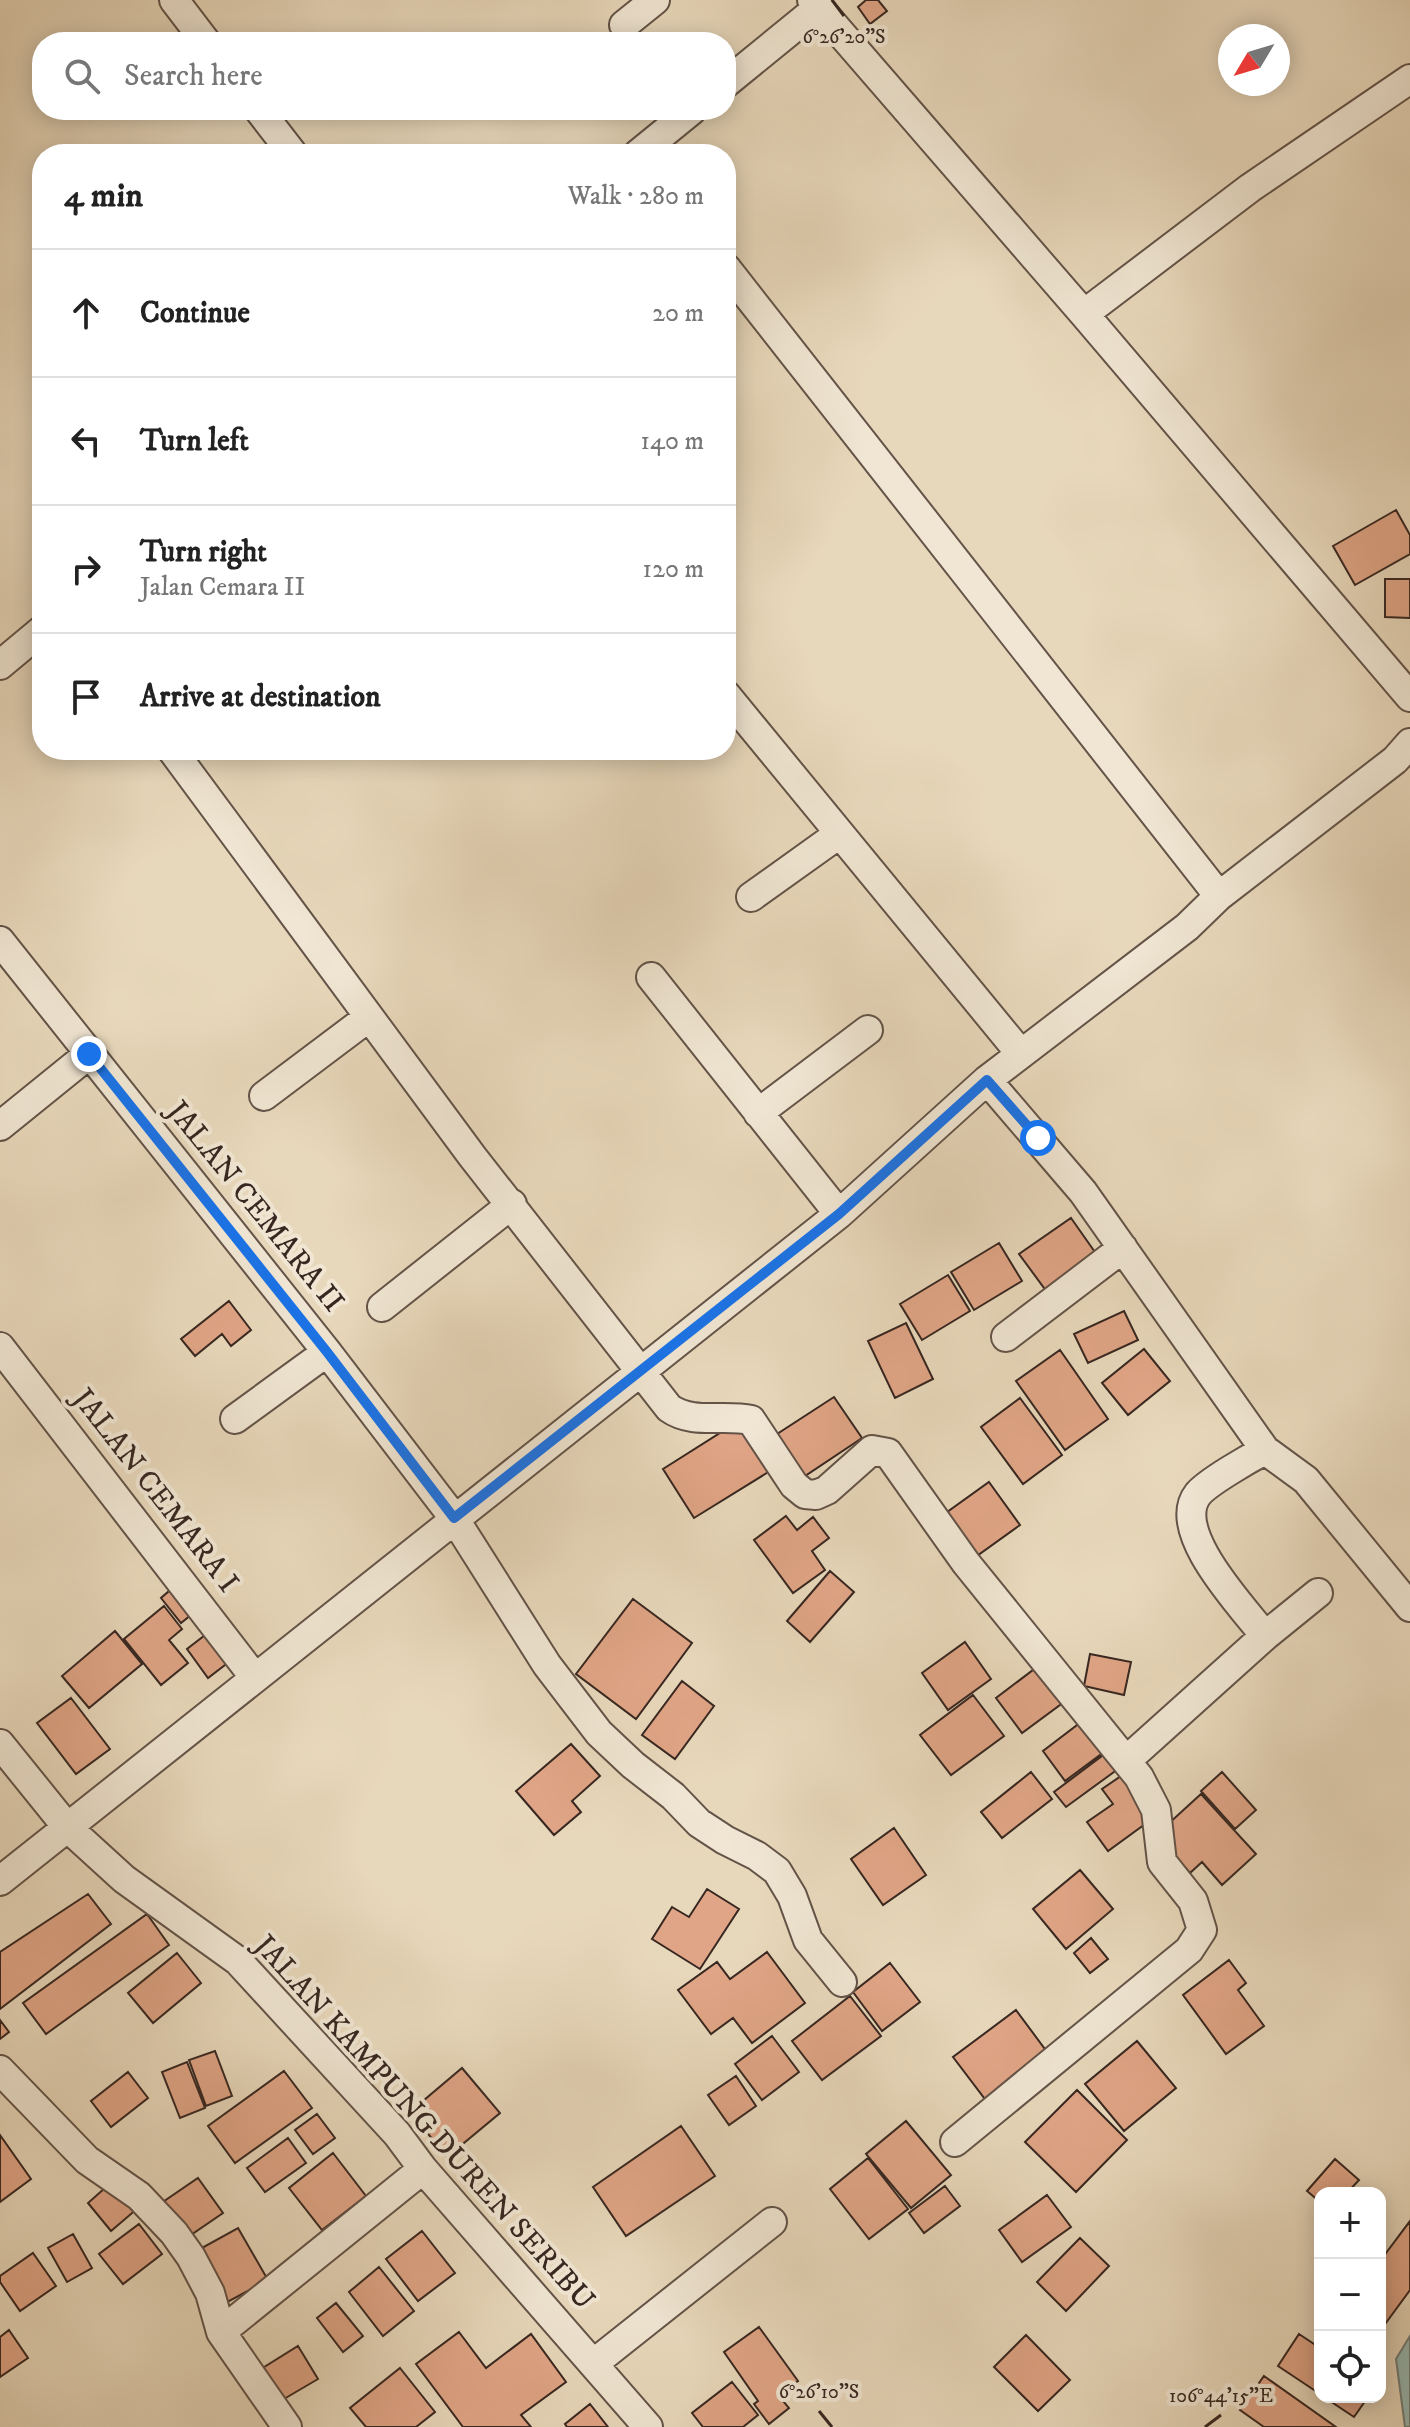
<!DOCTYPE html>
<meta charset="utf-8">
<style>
body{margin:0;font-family:"IM FELL DW Pica",serif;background:#f2f2f2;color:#222}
.controls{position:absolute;right:24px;bottom:24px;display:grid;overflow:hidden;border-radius:16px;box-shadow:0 4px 20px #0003}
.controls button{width:72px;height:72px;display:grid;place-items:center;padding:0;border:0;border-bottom:2px solid #e0e0e0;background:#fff;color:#222;font:40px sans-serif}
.compass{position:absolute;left:1218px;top:24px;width:72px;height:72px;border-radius:50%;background:#fff;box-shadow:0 4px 20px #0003;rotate:232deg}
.stop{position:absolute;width:24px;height:24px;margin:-18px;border:6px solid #1a73e8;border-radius:50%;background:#fff}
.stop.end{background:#1a73e8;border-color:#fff;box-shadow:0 2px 8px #0008}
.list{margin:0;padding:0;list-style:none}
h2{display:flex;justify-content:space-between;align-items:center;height:104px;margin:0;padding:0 32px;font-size:34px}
h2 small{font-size:26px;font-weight:400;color:#767676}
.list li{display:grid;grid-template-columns:52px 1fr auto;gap:24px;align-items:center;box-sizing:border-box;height:128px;padding:0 32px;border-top:2px solid #e0e0e0}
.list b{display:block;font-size:30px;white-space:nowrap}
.list p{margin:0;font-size:26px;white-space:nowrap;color:#767676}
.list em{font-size:26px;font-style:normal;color:#767676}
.icon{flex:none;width:44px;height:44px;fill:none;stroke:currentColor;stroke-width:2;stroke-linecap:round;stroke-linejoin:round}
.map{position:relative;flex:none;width:1410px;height:2427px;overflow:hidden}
.search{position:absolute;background:#fff;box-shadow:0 4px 20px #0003;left:32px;top:32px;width:704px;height:88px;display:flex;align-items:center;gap:20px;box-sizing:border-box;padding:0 28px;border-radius:32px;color:#767676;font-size:30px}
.panel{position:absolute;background:#fff;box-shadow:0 4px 20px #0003;left:32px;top:144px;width:704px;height:616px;border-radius:32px}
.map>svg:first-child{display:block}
.water{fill:#97b9b3;stroke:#717f79;stroke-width:2}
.building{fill:#e0a586;stroke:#372721;stroke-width:2}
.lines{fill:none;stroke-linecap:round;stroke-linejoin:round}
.minor-casing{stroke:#635348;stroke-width:32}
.minor{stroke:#f0e6d3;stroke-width:28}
.route{stroke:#1a73e8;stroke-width:10}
.ticks{fill:none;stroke:#372721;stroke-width:3}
.labels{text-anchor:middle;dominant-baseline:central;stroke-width:8;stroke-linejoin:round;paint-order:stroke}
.street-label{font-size:30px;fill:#372721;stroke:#f0e6d3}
.ticks-label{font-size:20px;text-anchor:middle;fill:#372721;stroke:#f0e6d3;stroke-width:8;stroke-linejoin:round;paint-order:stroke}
</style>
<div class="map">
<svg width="1410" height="2427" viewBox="0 0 1410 2427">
<rect width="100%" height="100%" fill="#e8d8bb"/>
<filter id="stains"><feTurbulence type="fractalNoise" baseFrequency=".0025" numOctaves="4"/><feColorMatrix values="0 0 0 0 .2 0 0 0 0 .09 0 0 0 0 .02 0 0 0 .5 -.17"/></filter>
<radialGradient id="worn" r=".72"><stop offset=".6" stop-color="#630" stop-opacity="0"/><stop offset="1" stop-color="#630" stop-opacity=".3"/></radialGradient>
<path class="water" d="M1410,2336V2427H1405L1396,2359Z"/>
<path class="building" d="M866,0H878L887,11L870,24L858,7Z
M1396,510L1410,535V554L1355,585L1333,546Z
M1385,579H1410V618L1385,617Z
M1071,1218L1097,1255L1047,1292L1019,1254Z
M999,1243L1022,1281L974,1310L951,1272Z
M948,1275L970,1311L922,1340L900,1304Z
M229,1301L251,1330L231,1346L222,1334L195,1356L181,1339Z
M1124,1311L1138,1340L1088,1363L1074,1334Z
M906,1323L933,1379L895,1398L868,1341Z
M1144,1349L1170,1381L1128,1415L1102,1383Z
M1060,1350L1108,1419L1065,1450L1016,1381Z
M834,1397L862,1438L802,1478L774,1436Z
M1020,1398L1062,1455L1023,1484L981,1427Z
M739,1421L770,1471L694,1518L663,1469Z
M989,1482L1020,1525L974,1558L943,1515Z
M786,1516L797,1530L813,1517L829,1538L812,1551L825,1570L793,1593L754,1540Z
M830,1571L854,1592L810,1642L787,1621Z
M176,1585L197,1610L181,1623L161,1598Z
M633,1599L692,1643L636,1719L576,1674Z
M164,1606L182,1629L169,1640L188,1663L161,1685L124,1639Z
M213,1629L234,1658L208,1678L187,1649Z
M115,1631L142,1664L89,1708L62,1676Z
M965,1642L991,1679L948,1710L922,1673Z
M1090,1654L1131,1662L1124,1695L1084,1686Z
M1037,1667L1064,1702L1022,1733L996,1698Z
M682,1681L714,1706L675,1759L642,1735Z
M973,1695L1004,1736L951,1775L920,1735Z
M71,1698L110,1749L76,1774L37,1723Z
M1089,1716L1112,1746L1065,1781L1043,1751Z
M571,1744L600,1776L572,1801L581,1812L554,1835L516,1791Z
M1106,1753L1118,1769L1066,1807L1054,1792Z
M1031,1772L1052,1799L1002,1838L981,1812Z
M1222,1772L1256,1810L1235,1829L1201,1791Z
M1121,1776L1152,1819L1108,1851L1087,1822L1113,1804L1102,1789Z
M1201,1794L1256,1854L1222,1885L1202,1862L1190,1873L1162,1842L1173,1832L1167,1825Z
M894,1828L926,1875L883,1905L851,1859Z
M1080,1870L1113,1909L1066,1949L1033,1909Z
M707,1889L739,1909L700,1969L652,1939L672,1907L689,1917Z
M88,1894L111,1924L0,2009V1952Z
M147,1914L169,1945L46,2034L23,2003Z
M1091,1938L1108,1959L1090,1973L1074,1953Z
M767,1952L805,2003L752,2043L733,2018L711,2034L678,1990L717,1962L730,1979Z
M177,1953L201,1983L153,2023L128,1993Z
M1229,1960L1246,1983L1238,1990L1264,2026L1226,2054L1183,1995Z
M890,1963L920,2002L882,2031L853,1992Z
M850,1996L881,2036L822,2080L792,2041Z
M1016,2010L1053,2060L991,2107L953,2057Z
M0,2020L9,2032L0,2039Z
M772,2036L799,2072L762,2100L735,2064Z
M1137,2041L1176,2088L1124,2131L1085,2084Z
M215,2051L232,2096L206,2106L189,2060Z
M187,2062L205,2108L180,2118L162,2072Z
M462,2068L500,2113L447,2157L410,2112Z
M284,2071L312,2108L235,2163L208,2126Z
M128,2072L148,2098L111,2127L91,2101Z
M736,2076L756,2106L729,2125L708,2095Z
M1077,2090L1127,2140L1076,2192L1025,2142Z
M317,2114L335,2138L313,2154L295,2130Z
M906,2121L951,2175L911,2208L866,2154Z
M681,2126L715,2176L626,2236L593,2187Z
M0,2135L31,2179L0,2202Z
M288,2138L306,2163L265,2192L247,2168Z
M333,2153L366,2196L322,2230L289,2188Z
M868,2158L908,2209L869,2239L830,2189Z
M1335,2159L1359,2180L1347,2193H1320V2202L1307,2191Z
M198,2178L223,2213L182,2241L157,2206Z
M114,2180L138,2208L111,2231L88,2203Z
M945,2186L960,2206L924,2233L909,2213Z
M1047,2195L1071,2227L1022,2262L999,2230Z
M1410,2221V2290L1380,2331V2261Z
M139,2224L162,2254L123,2284L99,2254Z
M238,2228L268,2280L220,2306L191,2254Z
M422,2231L455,2273L418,2301L386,2259Z
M73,2234L92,2268L67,2282L48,2248Z
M1080,2238L1109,2266L1066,2311L1037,2282Z
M33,2253L56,2286L20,2311L0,2282V2276Z
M379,2267L414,2311L383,2336L349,2292Z
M336,2303L363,2336L343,2352L317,2318Z
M759,2327L798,2381L778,2395L789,2408L769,2424L754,2404L758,2401L724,2352Z
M9,2330L28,2358L0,2377V2337Z
M459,2332L486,2368L531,2334L566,2382L521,2415L531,2427H463L416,2364Z
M1299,2334L1320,2348V2394L1278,2366Z
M1026,2335L1070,2380L1038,2411L994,2367Z
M298,2346L318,2379L272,2406L253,2374Z
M400,2368L435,2412L416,2427H366L350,2408Z
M1264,2376L1336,2427H1264L1240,2410Z
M732,2382L758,2415L743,2427H703L692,2413Z
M1324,2397H1368L1354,2417Z
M590,2404L608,2427H567L565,2424Z"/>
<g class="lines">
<g class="minor-casing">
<path id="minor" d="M174,0L206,42
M812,0L1084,314L1410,697
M624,25L655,0
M726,83L818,8
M259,110L293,154
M638,154L692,110
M726,268L1219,896
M1084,314L1250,188L1410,79
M0,665L42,630
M726,695L1021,1054
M172,750L472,1156L669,1408C693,1425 723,1414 751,1420L794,1485L805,1494L816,1495L827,1490L872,1450L888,1453L966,1563L1139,1777L1156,1810L1162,1862L1193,1901L1202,1930L1189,1950L955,2142
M751,897L839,834
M0,941L327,1352L454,1518L547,1665L599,1733L633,1765L673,1796L699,1823L725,1840L757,1856L777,1871L792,1896L808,1940L842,1982
M651,977L839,1214
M987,1080L1083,1192L1265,1450
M264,1096L369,1017
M758,1113L868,1030
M0,1126L89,1054
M382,1307L512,1204
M1006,1337L1123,1248
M0,1347L255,1678
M235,1419L327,1352
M1265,1636C1243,1607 1169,1531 1198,1494C1208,1482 1250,1458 1265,1450L1306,1480L1410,1607
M0,1744L67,1827L124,1879L238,1961L397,2134L423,2169L648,2427
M1127,1760L1265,1636L1318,1593
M0,1881L839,1214L987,1080L1187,927L1219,896L1395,760L1410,743
M0,2070L87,2160L139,2196L174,2233L191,2257L210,2293L221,2332L287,2427
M221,2332L423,2169
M593,2364L772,2222"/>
</g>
<use href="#minor" class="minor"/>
</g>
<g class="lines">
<path class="route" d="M89,1054L327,1352L454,1518L839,1214L987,1080L1038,1138"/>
</g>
<path class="ticks" d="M832,0L844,16M819,2411L832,2427M1205,2427L1221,2415"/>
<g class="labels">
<g class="street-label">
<text transform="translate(255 1207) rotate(51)">JALAN CEMARA II</text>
<text transform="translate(155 1491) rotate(52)">JALAN CEMARA I</text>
<text transform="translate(424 2123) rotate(48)">JALAN KAMPUNG DUREN SERIBU</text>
</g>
</g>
<g class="ticks-label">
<text x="844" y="43">6°26'20"S</text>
<text x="819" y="2398">6°26'10"S</text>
<text x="1221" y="2402">106°44'15"E</text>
</g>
<rect width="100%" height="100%" filter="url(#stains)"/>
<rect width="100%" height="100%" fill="url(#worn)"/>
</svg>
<div class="controls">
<button>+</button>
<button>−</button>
<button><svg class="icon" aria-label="locate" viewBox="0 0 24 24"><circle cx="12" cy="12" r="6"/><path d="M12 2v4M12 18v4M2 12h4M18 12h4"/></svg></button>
</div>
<svg class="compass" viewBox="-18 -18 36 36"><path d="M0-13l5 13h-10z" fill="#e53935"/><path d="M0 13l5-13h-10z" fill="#767676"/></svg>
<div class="stop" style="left:1038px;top:1138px"></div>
<div class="stop end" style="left:89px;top:1054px"></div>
<div class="search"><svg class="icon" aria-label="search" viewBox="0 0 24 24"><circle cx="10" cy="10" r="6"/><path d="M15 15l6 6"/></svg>Search here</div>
<section class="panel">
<h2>4 min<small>Walk · 280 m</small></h2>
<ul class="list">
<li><svg class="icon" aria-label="ahead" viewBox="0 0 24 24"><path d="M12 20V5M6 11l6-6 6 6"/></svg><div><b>Continue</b></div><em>20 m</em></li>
<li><svg class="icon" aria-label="left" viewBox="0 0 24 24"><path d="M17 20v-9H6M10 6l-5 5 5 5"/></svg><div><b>Turn left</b></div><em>140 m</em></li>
<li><svg class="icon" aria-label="right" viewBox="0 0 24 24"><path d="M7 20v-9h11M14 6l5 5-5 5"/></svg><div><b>Turn right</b><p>Jalan Cemara II</p></div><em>120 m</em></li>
<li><svg class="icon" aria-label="arrive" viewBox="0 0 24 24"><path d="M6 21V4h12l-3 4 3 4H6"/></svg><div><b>Arrive at destination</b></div></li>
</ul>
</section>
</div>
